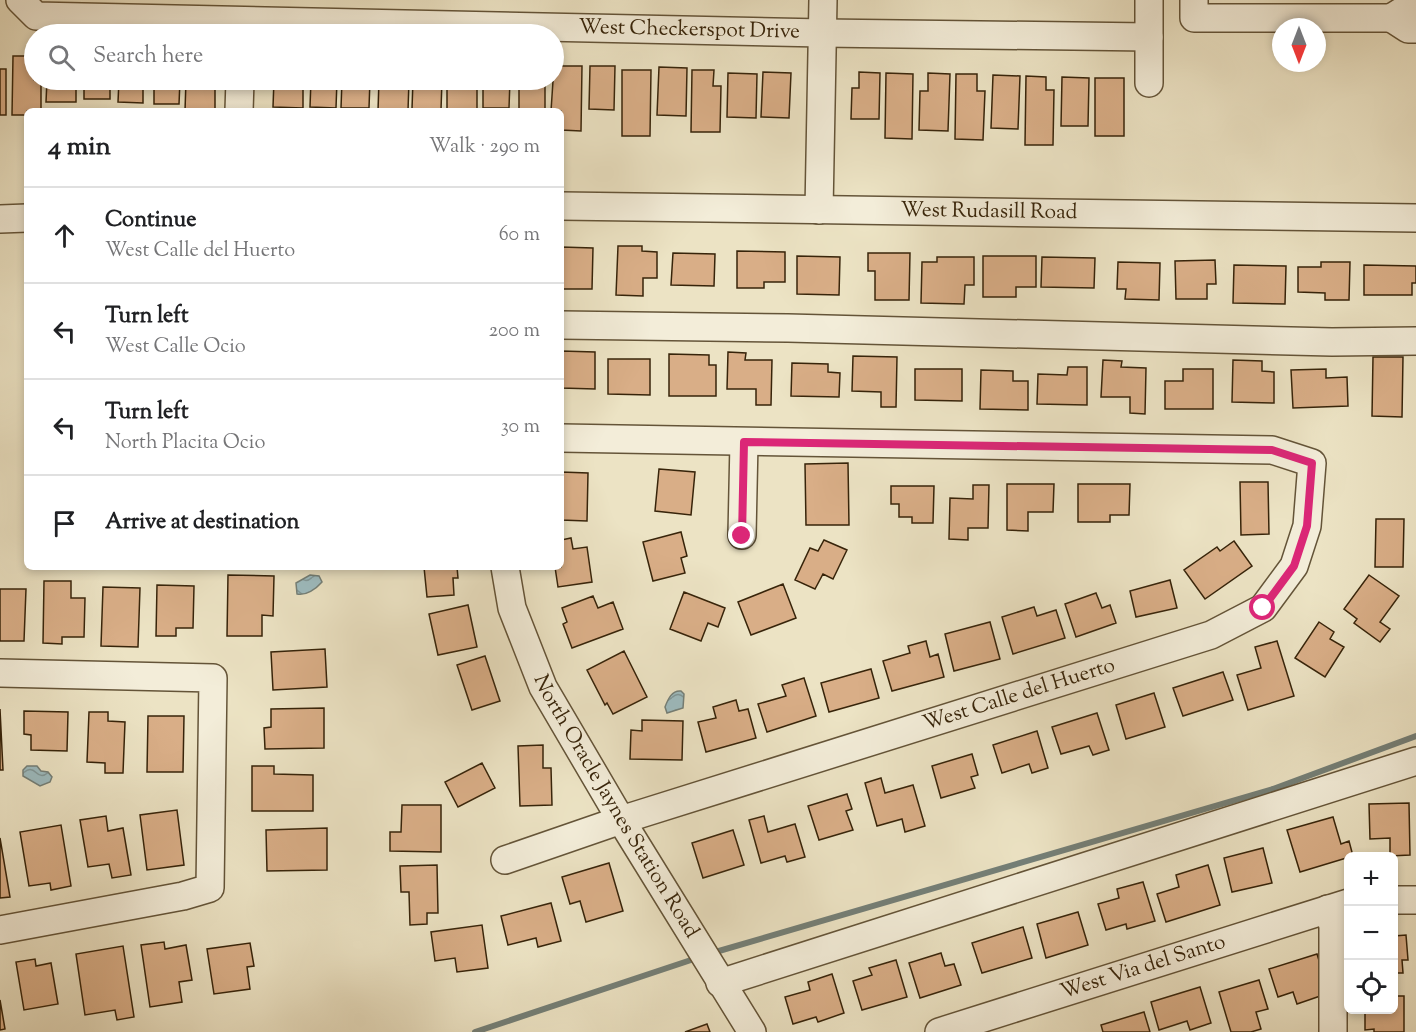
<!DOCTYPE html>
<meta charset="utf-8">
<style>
body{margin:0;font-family:"Sorts Mill Goudy",serif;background:#f2f2f2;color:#202124}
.controls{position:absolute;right:18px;bottom:18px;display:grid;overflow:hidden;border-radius:9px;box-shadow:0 3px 9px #0003}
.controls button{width:54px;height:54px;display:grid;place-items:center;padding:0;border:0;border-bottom:2px solid #e0e0e0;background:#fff;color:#202124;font:30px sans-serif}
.compass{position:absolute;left:1272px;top:18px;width:54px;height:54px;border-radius:50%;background:#fff;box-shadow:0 3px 9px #0003;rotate:180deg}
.stop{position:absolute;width:18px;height:18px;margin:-14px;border:4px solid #db2777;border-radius:50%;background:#fff}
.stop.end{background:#db2777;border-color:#fff;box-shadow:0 2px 6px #0008}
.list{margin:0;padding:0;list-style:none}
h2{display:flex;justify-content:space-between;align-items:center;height:78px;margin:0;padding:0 24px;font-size:26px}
h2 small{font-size:20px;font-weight:400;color:#757577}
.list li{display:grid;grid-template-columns:39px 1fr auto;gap:18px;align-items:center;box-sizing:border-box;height:96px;padding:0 24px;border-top:2px solid #e0e0e0}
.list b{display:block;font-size:22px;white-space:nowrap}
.list p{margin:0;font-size:20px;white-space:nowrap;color:#757577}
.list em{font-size:20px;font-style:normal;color:#757577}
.icon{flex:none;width:33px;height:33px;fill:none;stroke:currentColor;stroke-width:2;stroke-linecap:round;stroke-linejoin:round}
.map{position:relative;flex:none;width:1416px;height:1032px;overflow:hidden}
.search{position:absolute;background:#fff;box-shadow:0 3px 9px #0003;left:24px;top:24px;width:540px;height:66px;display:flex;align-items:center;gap:15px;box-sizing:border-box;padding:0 21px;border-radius:33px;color:#757577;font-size:22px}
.panel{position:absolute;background:#fff;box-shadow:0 3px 9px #0003;left:24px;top:108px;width:540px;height:462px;border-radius:9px}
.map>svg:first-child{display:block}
.water{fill:url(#water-waves);stroke:#747f77;stroke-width:1.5}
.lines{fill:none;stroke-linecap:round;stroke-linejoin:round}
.stream{stroke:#747f77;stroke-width:6}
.building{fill:#d9ae87;stroke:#37240a;stroke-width:1.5}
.minor-casing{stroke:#645438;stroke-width:30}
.minor{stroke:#f3edd9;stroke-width:27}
.route{stroke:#db2777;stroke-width:8}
.labels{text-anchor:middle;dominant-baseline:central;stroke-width:5;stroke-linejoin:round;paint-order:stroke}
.street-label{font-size:21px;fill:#37240a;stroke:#f3edd9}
</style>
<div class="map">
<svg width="1416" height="1032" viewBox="0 0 1416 1032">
<defs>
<pattern id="water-waves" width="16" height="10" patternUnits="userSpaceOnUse" patternTransform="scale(1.5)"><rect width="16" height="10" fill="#9dbbbf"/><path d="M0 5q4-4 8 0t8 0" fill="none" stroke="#819899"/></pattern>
</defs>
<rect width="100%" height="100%" fill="#ece3c4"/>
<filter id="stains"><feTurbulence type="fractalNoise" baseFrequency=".00333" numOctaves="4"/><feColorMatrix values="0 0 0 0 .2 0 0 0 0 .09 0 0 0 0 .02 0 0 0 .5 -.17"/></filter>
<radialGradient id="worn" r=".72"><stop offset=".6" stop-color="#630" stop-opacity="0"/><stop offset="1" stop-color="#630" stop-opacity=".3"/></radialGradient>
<path class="water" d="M310,575L319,576L322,582C316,589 306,596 297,594L296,583Z
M681,691L684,694L683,708L667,713L665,707C668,699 672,690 681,691Z
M27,766H37L41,771L48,772L52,777L50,782L40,786L23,776V770Z"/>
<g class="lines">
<path class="stream" d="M712,953L1273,789L1416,736
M475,1032L697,958"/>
</g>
<path class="building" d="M13,56H34V80H41V111H27V115H12Z
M554,66H582L581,131L561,130V111H551Z
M590,66H615L614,110L589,109Z
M659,67L687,68L686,116L657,115Z
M0,69H6V115H0Z
M622,70H651L650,136H622Z
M692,70H714L713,86H721L720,132H691Z
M763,72L791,73L789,118L761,117Z
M859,72L880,73L879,119H851L852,88H859Z
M728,73L757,74L756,118L727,117Z
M886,73L913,74L912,139L885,138Z
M928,73L950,74L948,131L919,130L920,91H928Z
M956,74H977V91H985L983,140L955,139Z
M993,75L1020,76L1018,129L991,128Z
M1026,76L1046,77V90H1054L1053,145H1025Z
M1062,77L1089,78L1088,126H1061Z
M1095,78H1124V136H1095Z
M47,80H76V102H46Z
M84,80H110V99H84Z
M119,80H143V103L118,102Z
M154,80H180L179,104H154Z
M186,80H215V111H185Z
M274,80H303V108L273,107Z
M311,80H337L336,108L310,107Z
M342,80H370L369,108H341Z
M379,80H409L408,111H378Z
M413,80H442L441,110L412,109Z
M447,80H477V111L447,110Z
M483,80H510L509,108H483Z
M519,80H545V110L519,109Z
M618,246H642V251L657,252V278H643V296L616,295Z
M561,247L593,248L592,289H561Z
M737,251L785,252V282H764V288H737Z
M673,253L715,254L714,286L671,285Z
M868,253H910L909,300H875V271H868Z
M797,256L840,257L839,295L797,294Z
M983,256H1036V287H1016V297H983Z
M937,257H974V285H965L964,304L921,303L922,262H937Z
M1042,257L1095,258L1094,288L1041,287Z
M1215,260L1216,284H1207V299H1176L1175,261Z
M1118,262L1160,263L1159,300L1125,299L1126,289H1117Z
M1321,262H1350L1349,300H1325V293L1298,292V267H1321Z
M1234,265L1286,266L1285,304L1233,303Z
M1364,265L1416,266V283H1412V295H1364Z
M561,351L595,352V389L561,388Z
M728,352L746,353L745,360H772L771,405H756V389H727Z
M669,354L709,355V365H716V396H669Z
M853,356L897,357L896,407H881V392L852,391Z
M1373,357H1403L1402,417L1372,416Z
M608,359H650V395L608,394Z
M1103,360L1122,361L1121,367L1146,368L1145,414L1130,413V397H1101Z
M1233,360L1262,361V371L1274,372V403L1232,402Z
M792,363L828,364V372L840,373L839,397L791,396Z
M1068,367H1087V405L1037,404L1038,374L1067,375Z
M915,369H962V401L915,400Z
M1183,369H1213V409H1165V381H1183Z
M1326,369V378L1347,377L1348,406L1293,408L1291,370Z
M981,370L1013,371V381H1028V410L980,409Z
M848,463L849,525H806L805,464Z
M659,469L695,472L691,515L655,511Z
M561,472L588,473L587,521L561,520Z
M1240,482H1268L1269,534L1241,535Z
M1007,484H1054L1053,512H1028V531L1007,530Z
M1078,484H1130L1129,515H1110V522H1078Z
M973,485H989L988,528H968V540L949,539L950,498L973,499Z
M891,486H934L933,523H912V517H899V504H891Z
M1376,519H1404L1403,567H1375Z
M681,532L687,556L681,558L685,573L653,581L643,542Z
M571,538L573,549L587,547L592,582L558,587L555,567H561V540Z
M824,540L847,550L833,579L823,574L815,589L795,580L810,548L818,551Z
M1234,541L1252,566L1205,599L1184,570L1217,547L1220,551Z
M424,567H457L458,578H453L454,595L427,597Z
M228,575L274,576L273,616L262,615V636H227Z
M1369,575L1399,596L1380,622L1390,629L1380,642L1354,623L1357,619L1344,609Z
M1170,580L1177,608L1136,617L1130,591Z
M44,581H71V598H85L84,637H62V644L43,643Z
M783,584L796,618L751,635L738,602Z
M157,585L194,586L193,628H176V636H156Z
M103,587L140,588L138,647L101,646Z
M0,589H26L24,641H0Z
M684,592L725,608L718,627L708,623L701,641L670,629Z
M1096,593L1102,608L1110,605L1116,623L1076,637L1065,604Z
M593,596L598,608L613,602L623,629L572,648L563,624L567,622L562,608Z
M468,605L477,647L438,655L429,614Z
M1034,607L1037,616L1056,610L1065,638L1013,654L1002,617Z
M990,622L1000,659L954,671L945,634Z
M1319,622L1334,632L1330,639L1344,647L1325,677L1295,658Z
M926,641L930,657L938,654L944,677L892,691L883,661L910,653L908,646Z
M1277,641L1294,696L1248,710L1237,675L1261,668L1255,647Z
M325,649L327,687L273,690L271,652Z
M624,651L647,697L613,714L607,703L605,705L587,670Z
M485,656L500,701L472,710L457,665Z
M871,669L879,698L829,712L821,683Z
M1223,672L1233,700L1183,716L1173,688Z
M804,678L816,716L767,732L758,704L786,696L782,685Z
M1154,693L1165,727L1126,739L1116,705Z
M736,700L739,711L748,709L756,738L706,752L698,722L716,718L713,707Z
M324,708V748L265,749L264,728L271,727V709Z
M0,709L3,770H0Z
M24,711L68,712L67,751L31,750V735L24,734Z
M89,712H108V721L125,722L123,773H105V763L87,762Z
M1097,713L1109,750L1093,755L1089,746L1061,754L1052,727Z
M148,716H184L183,772H147Z
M642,720L683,721L682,760L630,759L631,730L642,731Z
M1037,731L1048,768L1032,773L1029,764L1002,773L993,745Z
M543,745V768H551L552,805L520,806L518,746Z
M972,754L978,775L971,777L975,788L941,798L932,766Z
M482,763L495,788L458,807L445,782Z
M252,766H274V774L313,775V811H252Z
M881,778L885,793L913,785L925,826L905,832L902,819L877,826L865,783Z
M847,794L852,809L846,811L853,830L819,840L808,806Z
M1409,803L1410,855L1390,856V838L1370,839L1369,804Z
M402,805H441V852L390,851V832H401Z
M177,810L184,865L147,870L140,815Z
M106,816L108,831L123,828L131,875L112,878L109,864L88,867L80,820Z
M764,816L768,832L795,824L805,857L787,862L785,856L761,863L749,820Z
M1333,817L1341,844L1349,841L1353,856L1300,872L1287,830Z
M61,825L71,886L51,890L50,883L29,886L20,832Z
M327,828V870L267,871L266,830Z
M733,830L744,865L703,878L692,843Z
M0,838L10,897L0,898Z
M1263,848L1272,883L1232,892L1224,858Z
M609,863L623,911L586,922L580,901L570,904L562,877Z
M437,865L438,913H427V924L410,925L409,892H401L400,866Z
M1208,865L1220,905L1166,922L1157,894L1179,887L1176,875Z
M1143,882L1155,921L1127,929L1126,924L1106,930L1098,904L1119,898L1117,889Z
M551,903L561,941L538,947L536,938L508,945L501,916Z
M1078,912L1088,945L1046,958L1037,924Z
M482,925L488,968L457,972L455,958L435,961L431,932Z
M1023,927L1032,958L982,973L972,943Z
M1406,935L1408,960H1402L1403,973H1394V936Z
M164,942L165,949L186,945L192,980L179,982L182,1002L150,1007L141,945Z
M250,943L254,966L247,967L250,989L214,994L207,949Z
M123,946L134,1017L117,1020L115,1010L85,1015L76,954Z
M941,953L945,966L954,964L961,985L920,998L909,963Z
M1317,954L1329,993L1297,1004L1293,992L1278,997L1269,969Z
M35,959L36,966L51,963L58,1004L24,1010L16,962Z
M896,960L907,997L862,1010L853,981L872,975L869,968Z
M832,974L844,1013L818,1022L816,1017L793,1024L785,997L810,990L808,982Z
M1259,980L1268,1009L1256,1012L1261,1029L1251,1032H1231L1219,992Z
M1200,987L1211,1023L1190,1030L1187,1021L1159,1030L1151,1002Z
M1394,996H1404V1032H1374V1029L1365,1030V1010H1394Z
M0,1000L5,1029L0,1030Z
M1144,1012L1150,1032H1103L1101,1025Z
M707,1024L710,1032H685Z"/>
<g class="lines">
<g class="minor-casing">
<g id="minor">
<path id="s1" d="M20,0L36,16L823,33L1149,37"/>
<path d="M1149,0V83"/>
<path d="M1194,0V18H1391"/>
<path d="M1416,8H1407L1391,18L1408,29H1416"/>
<path d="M239,111L240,80"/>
<path id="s2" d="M561,206L1416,218"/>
<path d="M819,210L823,0"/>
<path d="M0,219L27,218"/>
<path d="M561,325L788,328L1332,342L1416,341"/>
<path d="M742,535L744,442"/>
<path id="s3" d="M505,567L512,608L543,687L621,820L752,1032"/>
<path d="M0,673L213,678L210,888L183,896L0,930"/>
<path id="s4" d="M505,860L621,820L1211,635L1263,608L1294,566L1307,526L1312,463L1272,450L561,438"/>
<path d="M1394,900H1416"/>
<path d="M1328,909L1333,926V1032"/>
<path d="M720,983L1416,761"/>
<path id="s5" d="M939,1032L1348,903"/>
</g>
</g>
<use href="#minor" class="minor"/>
</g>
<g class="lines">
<path class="route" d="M742,536L744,442L1272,450L1312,463L1307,526L1294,566L1263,608"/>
</g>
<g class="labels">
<g class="street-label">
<text stroke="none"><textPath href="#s1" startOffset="676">West Checkerspot Drive</textPath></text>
<text stroke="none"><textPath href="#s2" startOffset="428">West Rudasill Road</textPath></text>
<text stroke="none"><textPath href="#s4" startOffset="540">West Calle del Huerto</textPath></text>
<text stroke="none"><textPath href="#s3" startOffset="266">North Oracle Jaynes Station Road</textPath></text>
<text stroke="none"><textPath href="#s5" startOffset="214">West Via del Santo</textPath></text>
</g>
</g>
<rect width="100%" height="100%" filter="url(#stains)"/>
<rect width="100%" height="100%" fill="url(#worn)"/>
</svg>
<div class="controls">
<button>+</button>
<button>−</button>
<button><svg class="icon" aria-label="locate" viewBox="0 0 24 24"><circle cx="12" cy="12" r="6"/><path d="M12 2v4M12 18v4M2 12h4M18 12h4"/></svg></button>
</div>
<svg class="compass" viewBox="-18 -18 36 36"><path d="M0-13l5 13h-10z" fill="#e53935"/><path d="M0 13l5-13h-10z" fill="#757577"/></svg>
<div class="stop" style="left:1263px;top:608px"></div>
<div class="stop end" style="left:742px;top:536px"></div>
<div class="search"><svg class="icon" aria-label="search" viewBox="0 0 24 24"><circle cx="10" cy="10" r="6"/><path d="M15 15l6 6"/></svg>Search here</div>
<section class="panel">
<h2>4 min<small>Walk · 290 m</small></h2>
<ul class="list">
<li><svg class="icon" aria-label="ahead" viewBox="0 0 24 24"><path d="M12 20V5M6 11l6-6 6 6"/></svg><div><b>Continue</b><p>West Calle del Huerto</p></div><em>60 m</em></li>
<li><svg class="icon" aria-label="left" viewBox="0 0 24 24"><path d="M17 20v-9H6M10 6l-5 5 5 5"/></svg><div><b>Turn left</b><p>West Calle Ocio</p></div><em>200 m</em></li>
<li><svg class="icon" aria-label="left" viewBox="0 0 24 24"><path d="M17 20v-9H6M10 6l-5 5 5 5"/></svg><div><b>Turn left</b><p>North Placita Ocio</p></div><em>30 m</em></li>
<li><svg class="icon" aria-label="arrive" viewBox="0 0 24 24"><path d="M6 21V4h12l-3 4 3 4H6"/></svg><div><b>Arrive at destination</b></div></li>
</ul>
</section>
</div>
